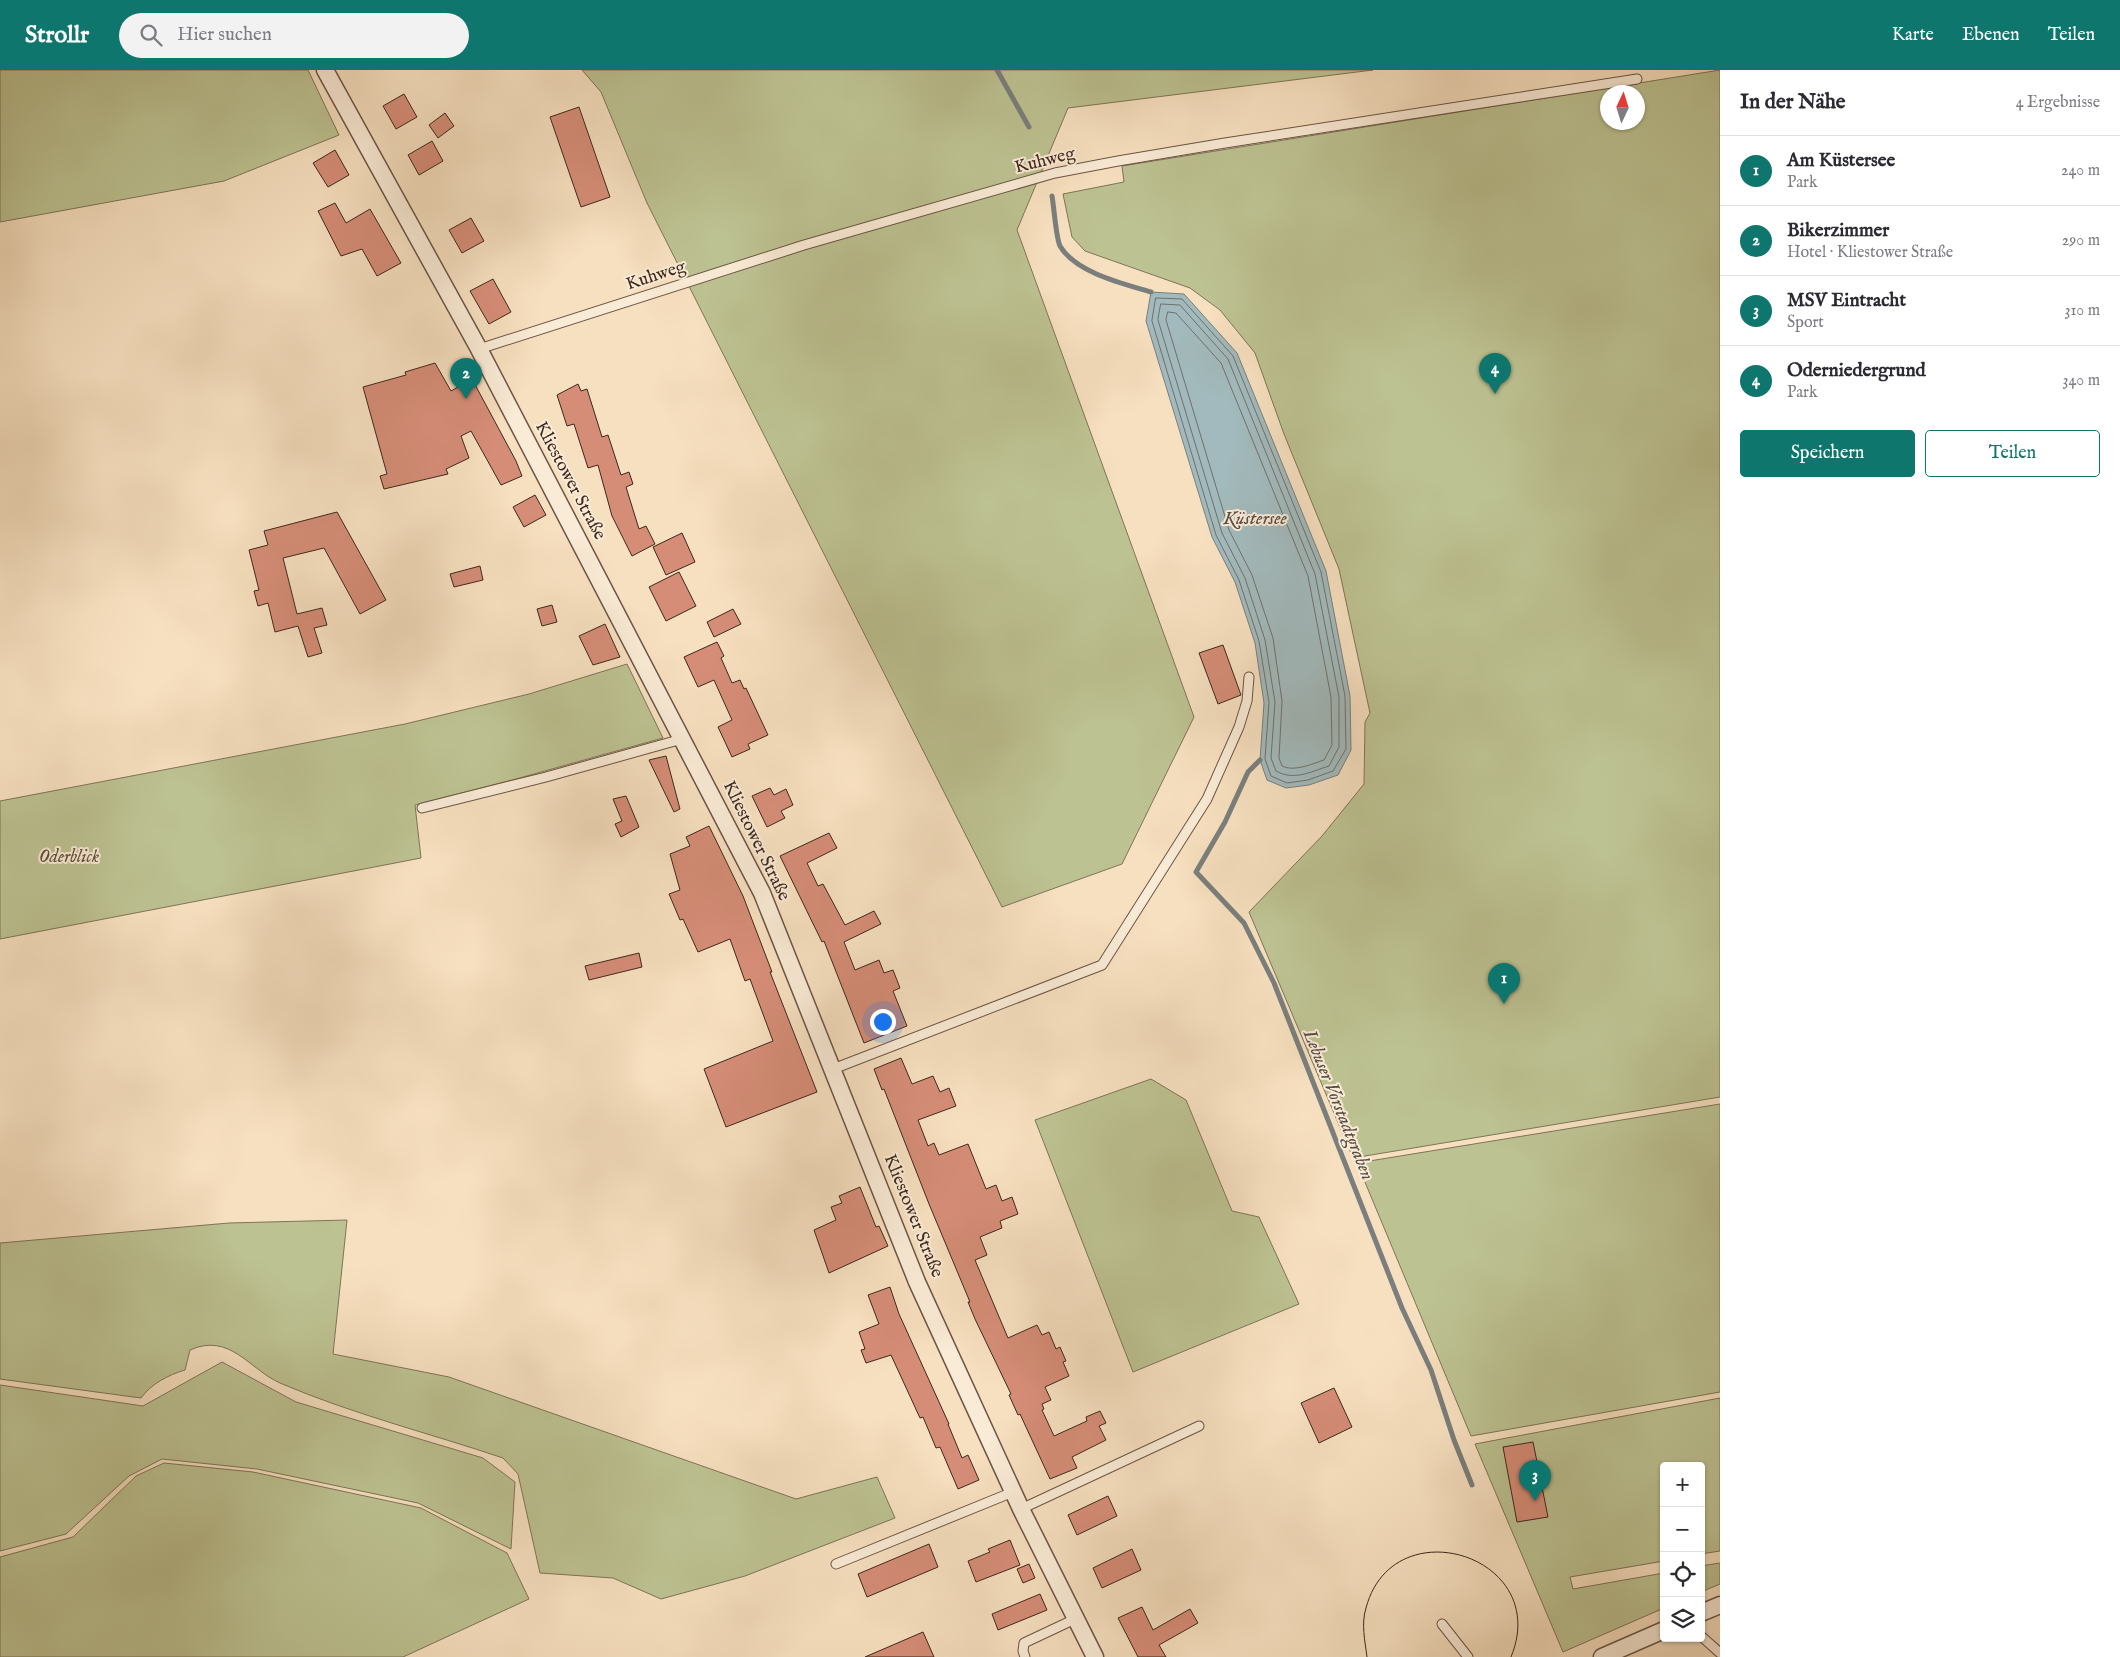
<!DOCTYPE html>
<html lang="de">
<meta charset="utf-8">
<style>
body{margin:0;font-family:"IM FELL English",serif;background:#f2f2f3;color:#2b2b33}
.controls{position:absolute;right:15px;bottom:15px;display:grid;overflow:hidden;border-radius:5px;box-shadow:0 1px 4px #0004}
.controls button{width:45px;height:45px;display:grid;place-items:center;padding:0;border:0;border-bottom:1px solid #e1e1e2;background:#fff;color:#2b2b33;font:25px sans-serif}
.compass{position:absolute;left:1600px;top:15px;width:45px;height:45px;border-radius:50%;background:#fff;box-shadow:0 1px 4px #0004;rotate:4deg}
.you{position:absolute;left:882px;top:951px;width:18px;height:18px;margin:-12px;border:4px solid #fff;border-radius:50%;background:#1a73e8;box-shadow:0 0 0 8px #1a73e833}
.badge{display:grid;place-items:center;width:32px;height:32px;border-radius:50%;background:#0f766e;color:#fff;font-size:16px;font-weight:700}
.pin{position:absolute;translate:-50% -41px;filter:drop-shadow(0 1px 2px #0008)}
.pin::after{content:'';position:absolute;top:26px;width:18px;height:15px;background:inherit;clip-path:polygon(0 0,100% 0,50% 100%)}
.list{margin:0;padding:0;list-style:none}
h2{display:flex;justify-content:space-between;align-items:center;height:65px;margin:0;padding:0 20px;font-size:21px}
h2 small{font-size:16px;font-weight:400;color:#7c7c81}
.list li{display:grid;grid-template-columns:32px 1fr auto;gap:15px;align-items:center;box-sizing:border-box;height:70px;padding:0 20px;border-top:1px solid #e1e1e2}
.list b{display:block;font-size:19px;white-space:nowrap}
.list p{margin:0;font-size:16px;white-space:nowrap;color:#7c7c81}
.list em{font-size:16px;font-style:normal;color:#7c7c81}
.actions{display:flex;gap:10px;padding:15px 20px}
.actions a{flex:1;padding:11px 0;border:1px solid #0f766e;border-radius:5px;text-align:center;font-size:18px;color:#0f766e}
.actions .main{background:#0f766e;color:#fff}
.icon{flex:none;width:28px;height:28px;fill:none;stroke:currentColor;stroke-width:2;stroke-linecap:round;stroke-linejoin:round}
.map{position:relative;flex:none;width:1720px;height:1587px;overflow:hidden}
header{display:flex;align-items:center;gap:30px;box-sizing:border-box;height:70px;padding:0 25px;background:#0f766e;color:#fff}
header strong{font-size:24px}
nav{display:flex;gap:28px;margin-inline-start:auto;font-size:18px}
.search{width:350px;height:45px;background:#f2f2f3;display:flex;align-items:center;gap:12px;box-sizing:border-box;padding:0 18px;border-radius:28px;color:#7c7c81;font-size:19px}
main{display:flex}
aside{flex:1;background:#fff}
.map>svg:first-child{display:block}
.green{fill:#bdc292;stroke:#7e7457;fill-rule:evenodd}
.water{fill:#a2babd;stroke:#7a7f7d}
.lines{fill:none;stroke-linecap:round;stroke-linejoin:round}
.shore{stroke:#70706c;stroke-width:1}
.stream{stroke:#7a7f7d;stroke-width:5}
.building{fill:#d68d78;stroke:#3e271c}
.lane-casing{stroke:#6c5545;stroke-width:11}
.street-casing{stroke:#6c5545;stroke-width:19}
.lane{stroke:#faebd6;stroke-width:9}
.street{stroke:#faebd6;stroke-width:16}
.tram{stroke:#3e271c;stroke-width:1}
.labels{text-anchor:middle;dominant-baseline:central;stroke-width:4;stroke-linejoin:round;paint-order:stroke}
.street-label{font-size:18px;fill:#3e271c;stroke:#faebd6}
.park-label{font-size:18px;font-style:italic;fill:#5e4e3a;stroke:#faebd6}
.water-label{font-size:19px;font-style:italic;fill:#574c44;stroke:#faebd6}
</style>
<header>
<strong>Strollr</strong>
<div class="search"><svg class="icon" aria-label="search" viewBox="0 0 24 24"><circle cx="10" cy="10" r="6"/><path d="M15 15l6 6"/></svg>Hier suchen</div>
<nav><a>Karte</a><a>Ebenen</a><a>Teilen</a></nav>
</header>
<main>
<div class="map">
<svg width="1720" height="1587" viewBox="0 0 1720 1587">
<rect width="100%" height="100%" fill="#f7e0c0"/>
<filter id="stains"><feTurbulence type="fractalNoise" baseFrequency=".004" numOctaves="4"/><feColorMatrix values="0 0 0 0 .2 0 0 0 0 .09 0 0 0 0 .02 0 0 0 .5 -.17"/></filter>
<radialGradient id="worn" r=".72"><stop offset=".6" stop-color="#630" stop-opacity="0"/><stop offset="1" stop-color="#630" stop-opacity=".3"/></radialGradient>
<path class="green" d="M0,0H308L339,65L224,111L0,152Z
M582,0H1373L1068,38L1017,160L1194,647L1122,794L1002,837L647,133L601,22Z
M1720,0V1027L1353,1088L1249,842L1322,766L1364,714L1365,652L1370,643L1339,499L1284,364L1255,283L1220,240L1190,218L1085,181L1072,167L1063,124L1124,112L1122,96ZM1608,22H1638V52H1608Z
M627,594L663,668L516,709L415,735L421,788L0,869V731L405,654L529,624Z
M1151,1009L1186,1030L1232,1141L1259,1147L1299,1234L1133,1302L1035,1050Z
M1720,1034V1322L1471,1366L1357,1093Z
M347,1150L333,1284L449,1307L796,1429L877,1407L895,1448L745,1506L661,1529L613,1508L540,1503L518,1404L503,1388C429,1363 352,1344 280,1313C250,1300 230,1262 190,1280L185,1300C168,1305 151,1314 141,1328L0,1309V1173L229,1153Z
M222,1292L296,1332L483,1388L515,1412L511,1479L418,1433L257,1399L162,1389L129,1406L66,1464L0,1481V1315L143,1336Z
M1720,1328V1481L1701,1484V1396H1664V1491L1570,1507L1573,1519L1664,1503V1538L1563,1582L1475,1374Z
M164,1393L253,1402L421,1438L507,1483L529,1529L403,1587H0V1487L73,1467L136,1406Z
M1720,1493V1514L1701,1522V1496Z"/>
<path class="water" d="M1151,222L1184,224L1237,283L1326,501L1350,626L1351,680L1338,705L1309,715L1286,718L1267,710L1260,690L1264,633L1255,573L1235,512L1212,467L1146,251Z"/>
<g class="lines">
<path class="shore" d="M1156,228L1182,229L1233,286L1321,502L1345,626L1346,679L1333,701L1308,710L1287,713L1271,706L1265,689L1269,632L1259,571L1239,510L1216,465L1152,251Z
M1161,234L1180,235L1228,289L1315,504L1339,627V677L1329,696C1310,702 1294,711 1276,701L1271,688L1275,632L1265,570L1245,508L1222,463L1158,250Z
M1168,242L1176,243L1221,293L1308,506L1331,627L1332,675L1324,690C1312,694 1294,702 1282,696L1279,688L1282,631L1273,568L1252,505L1229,460L1166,250Z"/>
<path class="stream" d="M997,0L1029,57
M1052,126C1054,137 1056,168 1060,176C1076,203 1124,214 1151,222
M1260,690L1248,702L1225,752L1196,802L1244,853L1274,913L1402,1238L1431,1300L1454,1370L1472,1415"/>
</g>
<path class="building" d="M404,24L417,47L396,59L383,36Z
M579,37L610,127L581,137L550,47Z
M445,43L454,56L438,68L429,55Z
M432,71L443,91L419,105L408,85Z
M335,80L349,105L328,117L313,93Z
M335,133L346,153L370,139L401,193L377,206L362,179L341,186L318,141Z
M471,148L484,171L462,183L449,160Z
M493,209L511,242L489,254L470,221Z
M435,293L451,321L472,309L516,391L522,406L501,415L471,361L461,366L469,388L446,399L448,404L384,419L380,406L387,404L363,317L406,305L405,302Z
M578,314L581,321L587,319L602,367L608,365L621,405L629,402L633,414L626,417L639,459L646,456L655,474L632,486L612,446L598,395L588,398L574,354L567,356L557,325Z
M535,425L546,445L524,457L513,437Z
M337,442L386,530L360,544L324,478L283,488L297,544L322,538L327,555L314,558L322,583L308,587L298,556L275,562L268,533L258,536L254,521L259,520L249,480L268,475L264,461Z
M682,463L695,492L666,505L653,477Z
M480,496L483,510L454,517L450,504Z
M679,502L696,536L666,551L649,517Z
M552,535L557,552L542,556L537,539Z
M733,539L741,554L714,567L707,552Z
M605,554L620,587L593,595L579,566Z
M717,572L724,586L721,588L732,613L740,610L744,619L746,618L768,665L748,674L750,679L732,687L718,657L732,650L714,610L698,617L684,587Z
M1223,575L1241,625L1218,634L1199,583Z
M666,686L680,739L674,742L649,690Z
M770,718L774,725L786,719L793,735L781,741L785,748L767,757L752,726Z
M626,726L639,757L621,767L615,754L622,751L613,729Z
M709,756L743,826L772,902H770L817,1022L726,1057L704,999L773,971L750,909L745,911L730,869L698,882L683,849L680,850L669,824L680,820L670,784L690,776L686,767Z
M829,763L837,778L807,793L818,816L823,814L845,855L874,841L881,854L844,872L855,900L879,890L884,903L893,900L900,918L893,921L907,956L864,973L824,871L822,872L780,786Z
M639,883L642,897L589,910L585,896Z
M901,988L912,1014L933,1006L940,1022L949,1018L956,1036L918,1050L928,1076L934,1073L939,1085L968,1074L986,1119L996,1115L1002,1131L1012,1127L1018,1144L1000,1151L1002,1158L980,1167L987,1185L975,1190L1008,1268L1037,1255L1042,1265L1049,1262L1056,1279L1060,1277L1066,1291L1063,1292L1069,1306L1045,1317L1051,1330L1042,1334L1044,1339L1042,1340L1054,1366L1087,1351L1086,1347L1100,1341L1106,1353L1099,1356L1106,1370L1072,1387L1077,1398L1050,1409L1020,1344L1018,1345L1009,1325L1011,1324L975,1249L968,1232H970L929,1134L884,1019L882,1020L874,999Z
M860,1117L876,1157L879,1156L888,1176L829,1203L814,1160L836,1150L831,1137L842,1133L839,1126Z
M890,1217L899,1244L949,1354H948L962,1388L968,1385L979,1410L958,1419L940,1377L936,1378L923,1347L920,1348L891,1285L866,1293L861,1280L865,1279L859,1262L879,1254L868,1225Z
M1334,1318L1352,1357L1319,1373L1301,1333Z
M1533,1372L1548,1447L1517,1452L1503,1377Z
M1108,1426L1117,1446L1077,1465L1068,1445Z
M1010,1470L1020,1495L976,1512L968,1491L990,1482L988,1479Z
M929,1474L938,1497L867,1527L858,1504Z
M1132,1479L1141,1500L1102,1518L1093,1498Z
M1029,1494L1035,1508L1023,1513L1017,1499Z
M1040,1524L1047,1540L998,1560L992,1544Z
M1142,1537L1153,1560L1190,1539L1198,1553L1159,1575L1166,1587H1138L1118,1548Z
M923,1562L934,1587H865Z"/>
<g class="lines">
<g class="lane-casing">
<path id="lane" d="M479,279L804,175L1055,103L1118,91L1225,73L1637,9
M422,738L546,707L682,669
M833,999L1102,895L1207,729L1239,657L1247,631L1249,607
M1021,1439L1199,1356
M836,1494L1013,1422
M1442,1554L1468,1587
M1701,1566L1720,1583
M1025,1587L1023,1581L1024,1573L1075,1549"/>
</g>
<g class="street-casing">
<path id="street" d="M325,0L479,279L762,823L917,1212L1021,1439L1095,1587
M1701,1543L1720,1535
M1602,1587L1664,1560"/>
</g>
<use href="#lane" class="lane"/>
<use href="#street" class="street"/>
<path class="tram" d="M1367,1587C1365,1571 1361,1554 1366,1538C1393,1436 1553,1486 1511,1587"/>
</g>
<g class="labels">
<g class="street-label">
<text transform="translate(1045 91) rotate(-14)">Kuhweg</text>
<text transform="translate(656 206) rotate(-18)">Kuhweg</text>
<text transform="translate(570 411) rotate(62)">Kliestower Straße</text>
<text transform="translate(756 771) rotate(64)">Kliestower Straße</text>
<text transform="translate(913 1146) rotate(68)">Kliestower Straße</text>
</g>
<g class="park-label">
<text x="69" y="787">Oderblick</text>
</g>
<g class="water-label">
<text x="1255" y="449">Küstersee</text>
<text transform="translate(1338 1035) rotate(68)">Lebuser Vorstadtgraben</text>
</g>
</g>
<rect width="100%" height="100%" filter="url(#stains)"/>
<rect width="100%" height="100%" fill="url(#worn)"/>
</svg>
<div class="controls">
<button>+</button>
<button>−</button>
<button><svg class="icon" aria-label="locate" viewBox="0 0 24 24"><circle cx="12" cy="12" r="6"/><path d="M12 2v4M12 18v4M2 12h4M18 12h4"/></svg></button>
<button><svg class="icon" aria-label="layers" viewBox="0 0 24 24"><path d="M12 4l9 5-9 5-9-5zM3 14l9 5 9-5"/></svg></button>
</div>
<svg class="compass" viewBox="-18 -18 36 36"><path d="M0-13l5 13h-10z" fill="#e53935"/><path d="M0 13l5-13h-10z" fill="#7c7c81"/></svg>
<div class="you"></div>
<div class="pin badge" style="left:1504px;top:934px">1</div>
<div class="pin badge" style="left:466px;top:329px">2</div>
<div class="pin badge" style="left:1535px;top:1431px">3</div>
<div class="pin badge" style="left:1495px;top:324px">4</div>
</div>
<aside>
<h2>In der Nähe<small>4 Ergebnisse</small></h2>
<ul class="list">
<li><span class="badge">1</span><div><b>Am Küstersee</b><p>Park</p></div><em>240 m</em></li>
<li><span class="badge">2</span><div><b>Bikerzimmer</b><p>Hotel · Kliestower Straße</p></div><em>290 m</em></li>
<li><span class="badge">3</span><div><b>MSV Eintracht</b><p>Sport</p></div><em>310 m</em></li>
<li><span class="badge">4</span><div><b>Oderniedergrund</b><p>Park</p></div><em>340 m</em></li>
</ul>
<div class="actions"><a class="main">Speichern</a><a>Teilen</a></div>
</aside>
</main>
